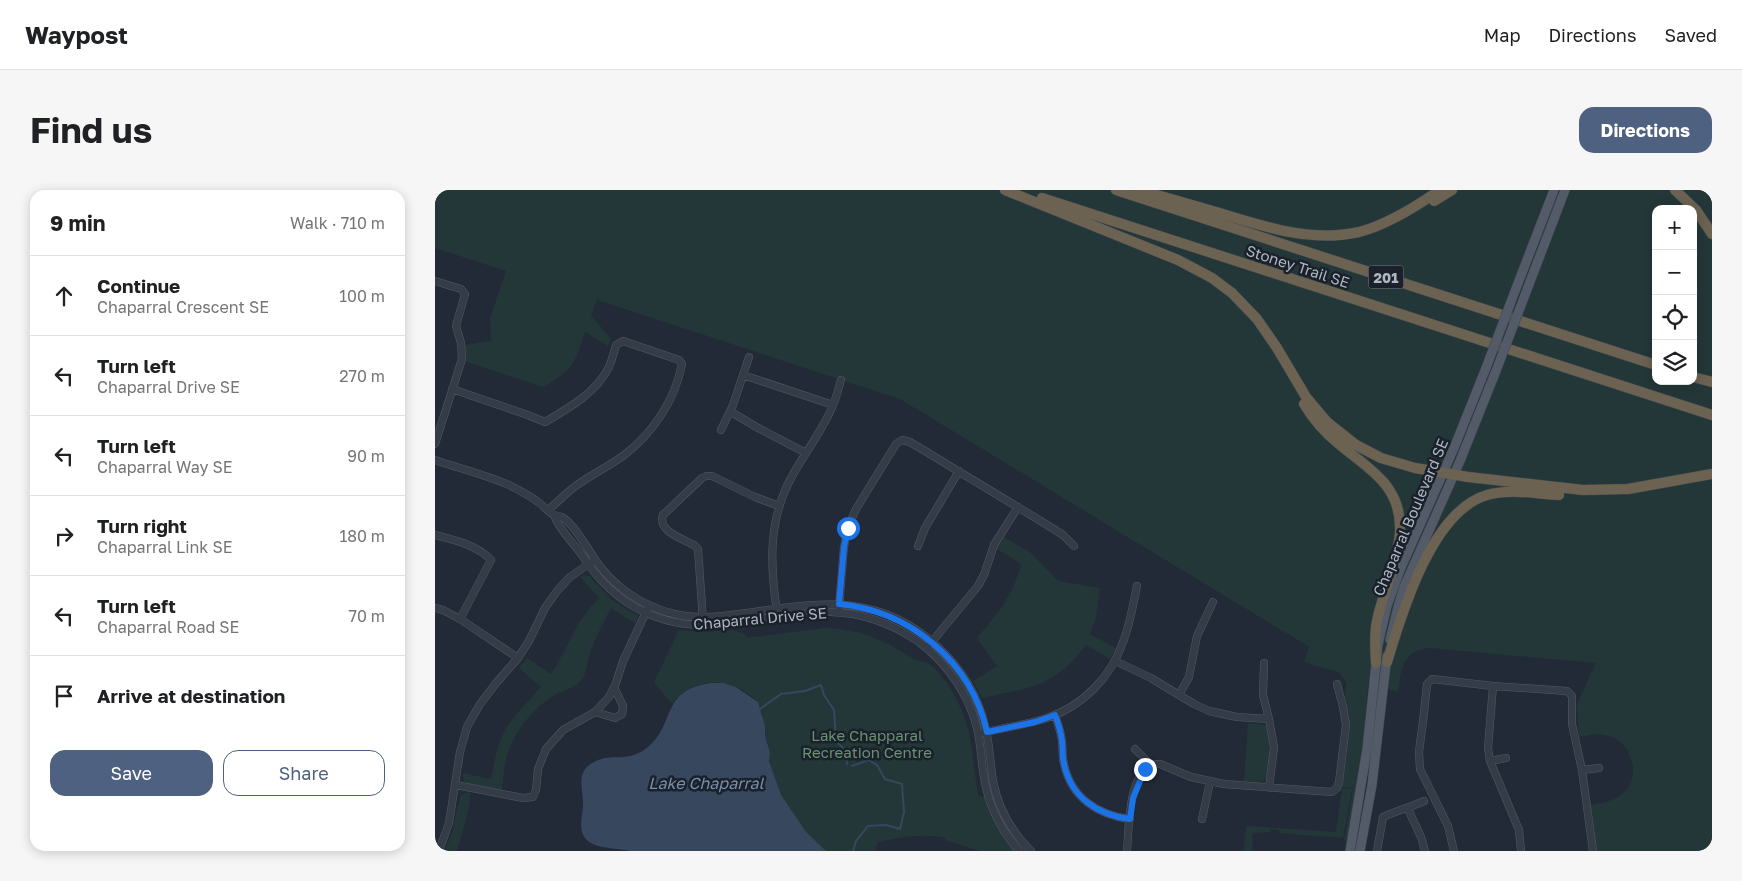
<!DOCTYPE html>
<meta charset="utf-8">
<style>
body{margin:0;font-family:"Golos Text",sans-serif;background:#f6f6f6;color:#202124}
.controls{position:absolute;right:15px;top:15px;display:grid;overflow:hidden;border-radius:10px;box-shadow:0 2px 12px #0003}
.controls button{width:45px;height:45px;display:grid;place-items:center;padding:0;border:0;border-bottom:1px solid #e0e0e0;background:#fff;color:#202124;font:25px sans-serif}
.stop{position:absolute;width:15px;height:15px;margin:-11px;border:4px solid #1a73e8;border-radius:50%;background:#fff}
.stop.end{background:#1a73e8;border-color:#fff;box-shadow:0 1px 5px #0008}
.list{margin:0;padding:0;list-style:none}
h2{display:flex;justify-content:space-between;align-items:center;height:65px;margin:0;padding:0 20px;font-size:21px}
h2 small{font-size:16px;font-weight:400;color:#757577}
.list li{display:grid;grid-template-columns:32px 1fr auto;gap:15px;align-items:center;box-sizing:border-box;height:80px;padding:0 20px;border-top:1px solid #e0e0e0}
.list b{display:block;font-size:19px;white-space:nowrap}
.list p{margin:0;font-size:16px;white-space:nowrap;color:#757577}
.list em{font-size:16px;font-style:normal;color:#757577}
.actions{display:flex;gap:10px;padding:15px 20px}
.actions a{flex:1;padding:11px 0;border:1px solid #4e6180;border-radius:15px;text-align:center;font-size:18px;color:#4e6180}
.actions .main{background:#4e6180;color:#fff}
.icon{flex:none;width:28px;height:28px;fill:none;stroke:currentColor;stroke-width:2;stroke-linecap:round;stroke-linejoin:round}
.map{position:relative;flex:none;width:1277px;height:661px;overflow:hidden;border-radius:15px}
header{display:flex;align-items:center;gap:30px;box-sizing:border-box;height:70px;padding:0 25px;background:#fff;border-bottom:1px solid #e0e0e0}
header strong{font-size:24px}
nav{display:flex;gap:28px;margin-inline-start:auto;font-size:18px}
.intro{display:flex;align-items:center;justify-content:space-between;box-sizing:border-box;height:120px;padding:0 30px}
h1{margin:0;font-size:35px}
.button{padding:12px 22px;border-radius:15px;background:#4e6180;color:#fff;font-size:18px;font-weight:700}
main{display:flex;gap:30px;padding:0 30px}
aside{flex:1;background:#fff;border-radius:15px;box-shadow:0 2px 12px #0003}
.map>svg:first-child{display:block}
.green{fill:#243738;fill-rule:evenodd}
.water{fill:#37475e}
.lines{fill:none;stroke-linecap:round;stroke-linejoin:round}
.stream{stroke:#37475e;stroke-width:2}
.minor-casing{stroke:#525a64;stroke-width:8}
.major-casing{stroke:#3e4550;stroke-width:10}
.highway-casing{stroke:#3f4751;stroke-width:11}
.minor{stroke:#343c47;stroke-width:7}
.major{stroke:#525b67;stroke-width:9}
.highway{stroke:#6c6252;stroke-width:10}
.major-bridge-casing{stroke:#3e4550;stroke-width:10;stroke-linecap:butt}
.major-bridge{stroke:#525b67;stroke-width:9}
.route{stroke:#1a73e8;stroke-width:6}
.labels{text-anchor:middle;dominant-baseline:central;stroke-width:5;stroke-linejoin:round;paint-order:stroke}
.shield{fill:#1a212b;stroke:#828a95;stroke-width:1}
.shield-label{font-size:14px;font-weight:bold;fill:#afb7c3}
.street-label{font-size:15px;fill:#afb7c3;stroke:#1a212b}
.park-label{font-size:15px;fill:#689272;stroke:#1a212b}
.water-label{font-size:16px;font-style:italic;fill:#788eaa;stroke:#1a212b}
</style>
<header>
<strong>Waypost</strong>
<nav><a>Map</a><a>Directions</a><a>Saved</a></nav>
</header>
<div class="intro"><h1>Find us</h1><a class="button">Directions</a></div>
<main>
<aside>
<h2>9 min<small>Walk · 710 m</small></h2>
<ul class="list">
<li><svg class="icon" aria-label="ahead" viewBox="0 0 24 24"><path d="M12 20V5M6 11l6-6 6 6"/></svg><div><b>Continue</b><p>Chaparral Crescent SE</p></div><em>100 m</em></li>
<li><svg class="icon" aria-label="left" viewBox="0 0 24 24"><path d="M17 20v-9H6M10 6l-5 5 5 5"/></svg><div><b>Turn left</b><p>Chaparral Drive SE</p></div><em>270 m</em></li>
<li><svg class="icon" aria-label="left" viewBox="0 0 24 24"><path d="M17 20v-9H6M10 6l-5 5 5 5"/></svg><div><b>Turn left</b><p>Chaparral Way SE</p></div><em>90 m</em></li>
<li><svg class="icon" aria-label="right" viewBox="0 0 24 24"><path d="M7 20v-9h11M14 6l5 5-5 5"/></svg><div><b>Turn right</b><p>Chaparral Link SE</p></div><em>180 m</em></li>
<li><svg class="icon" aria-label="left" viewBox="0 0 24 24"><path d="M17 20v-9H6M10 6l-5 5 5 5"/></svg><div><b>Turn left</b><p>Chaparral Road SE</p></div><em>70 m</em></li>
<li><svg class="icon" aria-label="arrive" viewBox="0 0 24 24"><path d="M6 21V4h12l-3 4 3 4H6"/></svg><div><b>Arrive at destination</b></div></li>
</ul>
<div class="actions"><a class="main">Save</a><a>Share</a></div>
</aside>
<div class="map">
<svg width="1277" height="661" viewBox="0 0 1277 661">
<rect width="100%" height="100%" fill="#212a36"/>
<path class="green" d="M0,0H1277V661H1161L1155,615C1167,613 1178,612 1188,603C1208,586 1196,550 1171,545C1163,543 1152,546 1144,547L1142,514L1161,473L996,458C968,459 966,479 963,502L933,493L929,553L914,646L909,652L918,598L907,597L915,538L914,527L910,507L911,493L905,483L869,472L874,457L465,209L162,110L156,125L176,149L173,156L150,142C140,173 138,180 108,197L30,171V155L56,151L55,128L71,81L0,58ZM1221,19H1258V191H1221Z
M569,347L596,363L623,391L665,398L661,427L655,444L681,458L675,469L651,455C618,498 597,497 547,508L538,491L562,476L542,448C563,423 578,406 586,374L562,359Z
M149,385L154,386L176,409L192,420L203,425L201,434L176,418C168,433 160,448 155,463C152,472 152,482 147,489C140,499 127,500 118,506C96,520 79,543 72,566C69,577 68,589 67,600L30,593L27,583L56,589C59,577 60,565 64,554C72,531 90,515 106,497L84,478L92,468L116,484C134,457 139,432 164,408L145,387Z
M390,438C431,441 445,448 479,469C485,472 492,471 497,476C513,490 526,515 532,535C539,558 538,584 544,607L550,606L562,635L580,661H545L510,650L511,648C488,643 465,647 443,652L440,661H391C364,641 345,611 337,579C336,576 334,572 334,569C333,566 335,564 334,561C334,556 332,551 331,547C328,536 329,523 323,513C321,509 316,506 312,503C289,486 254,490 237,514L219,492L244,440L266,442L299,440L311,445V448Z
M813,533L829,535L833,539C835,552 838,583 827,592L809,591Z
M907,598L917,599L908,648L844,643V640L835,639V642L818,643L817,661H809L811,637L813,636L901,642Z
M32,603H36C33,623 28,642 22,661H10L17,642L25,607L27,604Z"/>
<path class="water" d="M276,493H289L301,497L323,512L330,536V545L335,563L334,571L346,605L371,642L391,661H195C183,658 164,659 154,652C142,642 147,629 148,616C149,600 139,582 159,572C177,562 193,574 213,557C241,534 225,500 276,493Z"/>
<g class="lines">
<path class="stream" d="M325,519L346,504L370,501L386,495L389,505L399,520L401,551L411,561L412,574
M417,576L434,570L442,575L450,589L467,594L469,622L465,639L451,635L433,636L421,651L418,661"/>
<g class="minor-casing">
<path id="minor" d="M0,91L26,99L30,104L21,136L26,153L27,169L0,254
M308,185L398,215
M17,199L90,224L110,232C134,218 161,203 174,177C177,170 179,162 181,155L188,151L244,170L247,174C240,211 217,244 188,266C173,277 157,284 142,295C132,302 123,312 113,320
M296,222L325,239L371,263
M286,240L298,215L314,167
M0,270C23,278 55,286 76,296C85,301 95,306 103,312C109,316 113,322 119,325C121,326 124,326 127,327C139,334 151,356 159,368C177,396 207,416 239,424C264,430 287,426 311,423C384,413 444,401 504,458C526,479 543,506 550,536C555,554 555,573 558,591C563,618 577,642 596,661
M119,325C124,340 138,352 147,365C180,417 230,441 291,434C326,430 361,421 396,422C428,423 458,434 484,452C512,473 534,505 542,538C546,555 546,571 549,587C553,615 566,640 584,661
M0,345C20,350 42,355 56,370L25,429L8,420L0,418
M483,356L490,338L524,281
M404,417L409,357L413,338L421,319L461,254L467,250L475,252L609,333L628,345L639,356
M342,422C335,375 333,331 356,288C368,266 384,245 395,222C400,212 403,201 406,190
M25,429L83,468
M268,431L263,359L259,355C248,349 222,341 228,325L267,288L271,286H277L320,307L344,316
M495,454L543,396L549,385L559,355L583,317
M680,471L716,488L759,514L774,521L802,527L834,529L839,557L834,598
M829,473L828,505L834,529
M1058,496L1053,558L1055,571L1084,640L1086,661
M744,505L754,487L762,446L778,412
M160,522L180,528L187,524L188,516L179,497
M620,525C623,534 626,542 627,551C628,559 627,566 629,574C636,607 662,625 695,629
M548,543C569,537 591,535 612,528C648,516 676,487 688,452C695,434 698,415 702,396
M700,559L715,574H725L756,587L789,594L897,602L902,598L904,592L911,535L908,517L902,494
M1055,571L1071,568
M1147,580L1164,578
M21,595L88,608L98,607L101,600L103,579L111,559L128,540L160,522L174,507L180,496L188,471L212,420
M973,619L986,647L990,661
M767,629L775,592
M4,661L14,633L25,562L32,537L45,514L62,492L83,468L94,451L110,418L122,401L135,387L157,372
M692,661C694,636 693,591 715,574
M942,661L948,627C961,621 976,617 989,611
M1019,661L1013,636L985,579L984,562L989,523L992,494L997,489L1058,496L1132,501L1137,506V534L1147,580L1158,661"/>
</g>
<g class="major-casing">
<path id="major" d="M1080,101L1119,0
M1090,105L1130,0
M955,450L963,417L969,397L1025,271L1061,181
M915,661L932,559L943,455L952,416L965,380L1019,258L1051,178
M925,661L937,595L952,466"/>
</g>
<g class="highway-casing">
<path id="highway" d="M570,0L743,70L777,88L797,103L822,129L842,158L871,207L892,232L921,255L946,268L980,278L1033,287L1148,300L1193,299L1277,284
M681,0L1221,175
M704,0C730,7 756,15 781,22C827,36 875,53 924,42C952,35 982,16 1005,0
M1240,0L1261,20L1277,44
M607,8L1277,225
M999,11L1017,0
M1258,187L1277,192
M869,214C878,229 890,243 904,254C919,267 937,278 950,294C984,336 951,386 942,431C939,445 940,459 941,473
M952,472C967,422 997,321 1052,305C1075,298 1101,304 1124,305"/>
</g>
<use href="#minor" class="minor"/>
<use href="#major" class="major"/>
<use href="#highway" class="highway"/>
<g class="major-bridge-casing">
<path id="major-bridge" d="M1051,178L1080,101
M1061,181L1090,105"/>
</g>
<use href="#major-bridge" class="major-bridge"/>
</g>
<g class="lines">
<path class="route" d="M413,338L409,357L404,414C475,421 536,471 552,542L600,532L620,525C623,533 626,542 627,551C628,559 627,566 629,574C636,607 662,625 695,629L698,608L710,579"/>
</g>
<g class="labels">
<rect class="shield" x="933.5" y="75.5" width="35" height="23" rx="4"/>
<g class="shield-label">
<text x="951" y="87">201</text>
</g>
<g class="street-label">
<text transform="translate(863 76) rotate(18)">Stoney Trail SE</text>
<text transform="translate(975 327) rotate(-67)">Chaparral Boulevard SE</text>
<text transform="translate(325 428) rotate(-5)">Chaparral Drive SE</text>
</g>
<g class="park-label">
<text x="432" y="545">Lake Chapparal<tspan x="432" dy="17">Recreation Centre</tspan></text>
</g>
<g class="water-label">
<text x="271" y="593">Lake Chaparral</text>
</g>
</g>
</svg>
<div class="controls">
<button>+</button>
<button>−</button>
<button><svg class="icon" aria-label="locate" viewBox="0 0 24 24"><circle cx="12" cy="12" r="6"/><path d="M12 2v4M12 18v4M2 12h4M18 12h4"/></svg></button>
<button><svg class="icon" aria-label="layers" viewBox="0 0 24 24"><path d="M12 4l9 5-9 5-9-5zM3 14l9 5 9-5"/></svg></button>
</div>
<div class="stop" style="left:413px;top:338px"></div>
<div class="stop end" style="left:710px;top:579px"></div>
</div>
</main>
